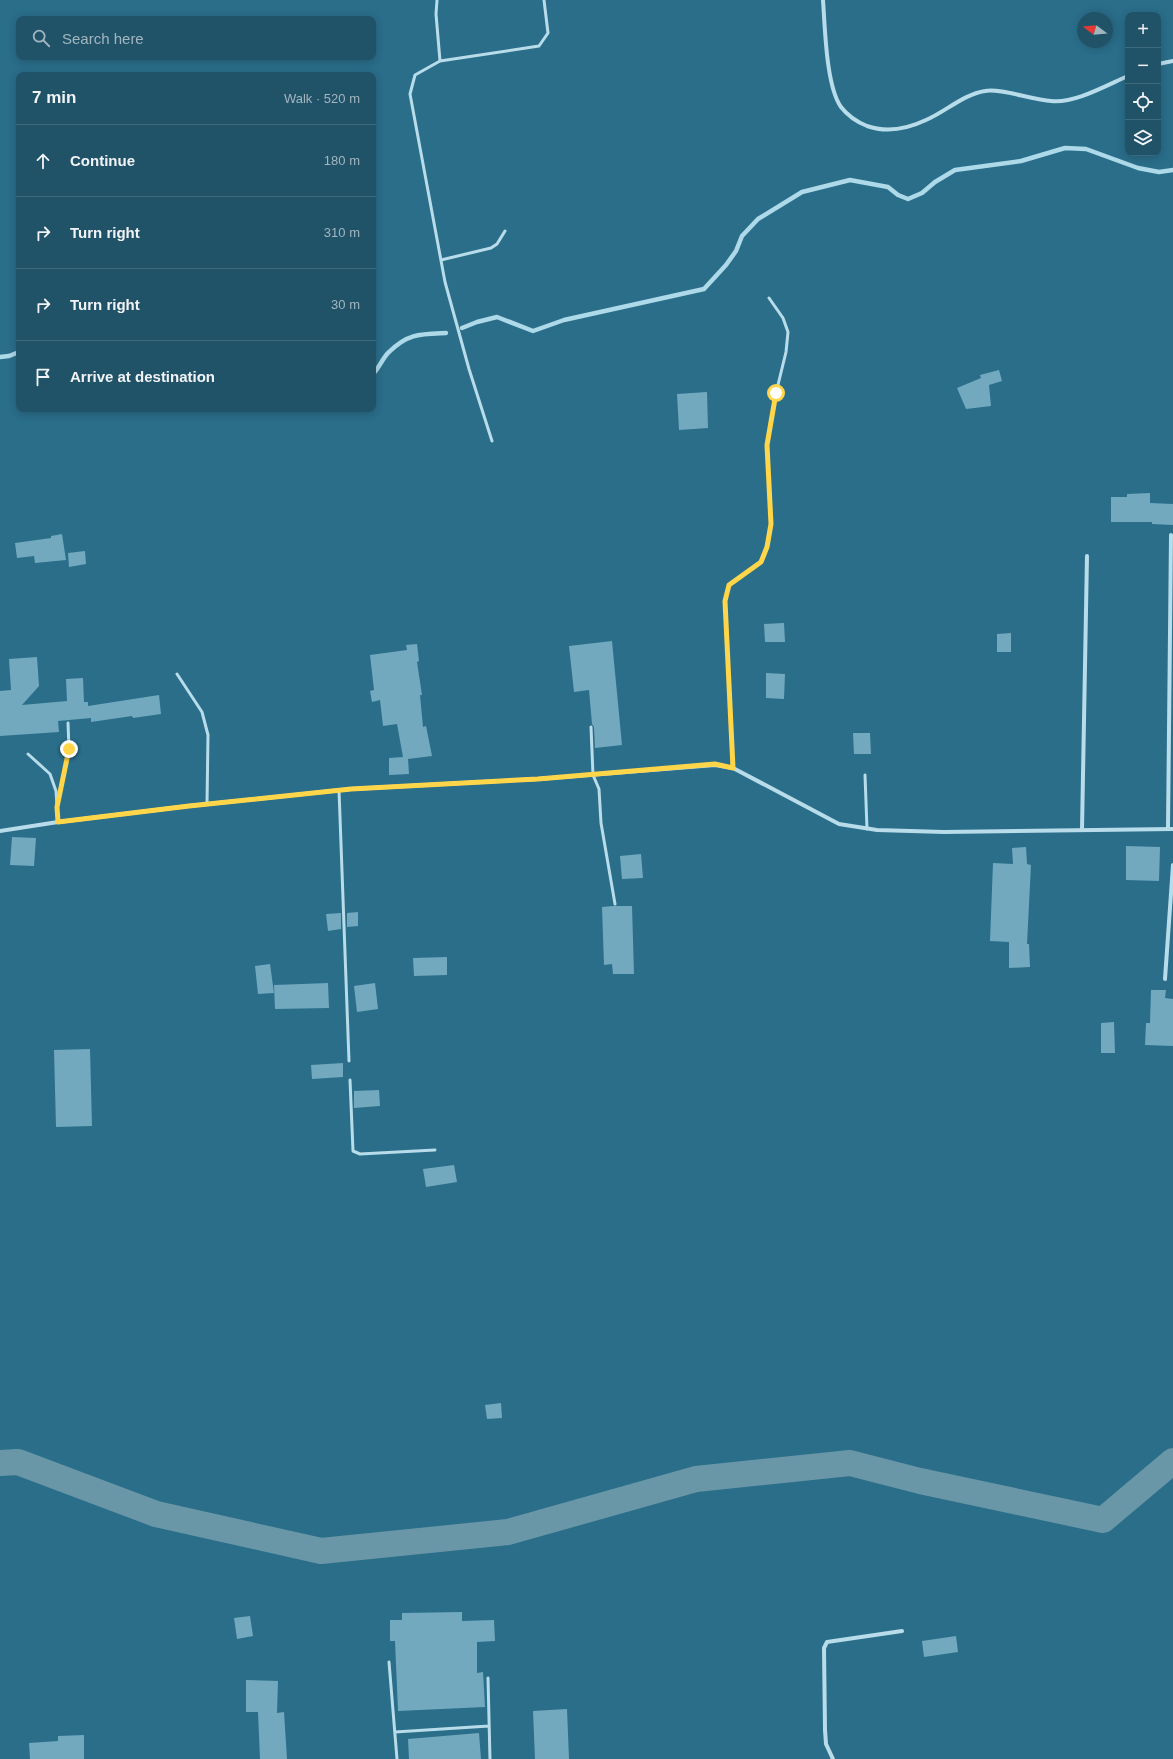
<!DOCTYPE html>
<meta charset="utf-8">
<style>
body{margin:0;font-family:Helvetica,sans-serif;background:#28586e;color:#f1f3f6}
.controls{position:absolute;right:12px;top:12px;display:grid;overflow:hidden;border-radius:8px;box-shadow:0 2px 10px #0003}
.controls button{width:36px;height:36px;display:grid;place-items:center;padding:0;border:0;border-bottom:1px solid #3d697c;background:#205268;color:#f1f3f6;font:20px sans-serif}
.compass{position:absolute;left:1077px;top:12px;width:36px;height:36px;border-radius:50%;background:#205268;box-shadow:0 2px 10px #0003;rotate:286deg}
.stop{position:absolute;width:12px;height:12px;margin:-9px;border:3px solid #ffd54a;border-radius:50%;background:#fff}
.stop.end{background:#ffd54a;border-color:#fff;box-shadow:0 1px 4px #0008}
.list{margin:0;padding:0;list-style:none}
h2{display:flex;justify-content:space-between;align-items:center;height:52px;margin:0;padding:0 16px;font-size:17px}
h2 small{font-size:13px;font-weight:400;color:#a2b6c0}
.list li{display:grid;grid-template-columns:26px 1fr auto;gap:12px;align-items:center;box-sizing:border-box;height:72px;padding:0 16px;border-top:1px solid #3d697c}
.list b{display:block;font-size:15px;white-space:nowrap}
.list em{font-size:13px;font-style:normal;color:#a2b6c0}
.icon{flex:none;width:22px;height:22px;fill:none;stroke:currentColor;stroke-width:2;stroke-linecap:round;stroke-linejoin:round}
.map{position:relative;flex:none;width:1173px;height:1759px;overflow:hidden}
.search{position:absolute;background:#205268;box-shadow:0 2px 10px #0003;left:16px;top:16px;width:360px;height:44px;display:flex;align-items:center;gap:10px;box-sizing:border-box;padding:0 14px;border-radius:8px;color:#a2b6c0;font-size:15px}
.panel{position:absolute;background:#205268;box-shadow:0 2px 10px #0003;left:16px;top:72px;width:360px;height:340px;border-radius:8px}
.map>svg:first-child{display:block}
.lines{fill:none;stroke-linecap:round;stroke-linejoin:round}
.stream{stroke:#add9e9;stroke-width:4.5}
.river{stroke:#6a97a8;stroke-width:26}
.building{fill:#72a9bf}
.lane{stroke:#b8dce9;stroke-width:3}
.street{stroke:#b8dce9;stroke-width:4}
.route{stroke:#ffd54a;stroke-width:5}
</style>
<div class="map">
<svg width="1173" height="1759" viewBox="0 0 1173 1759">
<rect width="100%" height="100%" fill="#2a6e8a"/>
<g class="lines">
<path class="stream" d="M462,328L477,322L497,317L533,331L564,320L704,289L726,265L736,251L742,236L758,219L802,192L850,180L888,187L898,195L908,199L922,193L935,182L955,170L1021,161L1065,148L1086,149L1138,168L1159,172L1173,170
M0,357L9,356L19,352
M373,374C380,367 383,357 389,352C408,333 421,334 446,333"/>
<path class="river" d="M0,1463L18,1462L156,1514L321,1551L508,1532L696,1479L850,1463L920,1481L1103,1520L1173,1461"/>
</g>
<path class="building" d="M999,370L1002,381L989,385L991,406L966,409L957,388L981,378L980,375Z
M707,392L708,428L679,430L677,394Z
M1150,493V503L1173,504V525L1152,524V522H1111V497H1127V494Z
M62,534L66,560L35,563L34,556L17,558L15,543L51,538V536Z
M85,551L86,564L69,567L68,553Z
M784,623L785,642H765L764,624Z
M1011,633V652H997V634Z
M612,641L622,745L595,748L594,727L592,724L589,690L574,692L569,646Z
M417,644L419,661L417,662L422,695H420L423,727L426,726L432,756L408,759L409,774L389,775V758L403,757L397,724L383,726L380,700L372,702L370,691L374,690L370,655L407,650L406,645Z
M37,657L39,686L22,705L67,701L66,679L83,678L84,702H88V706L159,695L161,714L133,718L132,716L91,722V718L58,721L59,732L0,736V691L11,690L9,659Z
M766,673L785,674L784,699L766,698Z
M853,733H870L871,754H854Z
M12,837L36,838L34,866L10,865Z
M1126,846L1160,847L1159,881L1126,880Z
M1026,847L1027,864L1031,865L1027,944H1029L1030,967L1009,968V942L990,941L993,863L1013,864L1012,848Z
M641,854L643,878L622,879L620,856Z
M613,906H632L634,974H613L612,964L604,965L602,907Z
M358,912V926L347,927V913Z
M341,913V929L328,931L326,914Z
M447,957V975L414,976L413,958Z
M270,964L274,993L258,994L255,966Z
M328,983L329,1008L275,1009L274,985Z
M375,983L378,1009L357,1012L354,986Z
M1151,990H1166L1165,998L1173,999V1046L1145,1045L1146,1023H1150Z
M1114,1022L1115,1053H1101V1023Z
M90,1049L92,1126L56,1127L54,1050Z
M343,1063V1077L312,1079L311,1065Z
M379,1090L380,1106L354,1108V1091Z
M454,1165L457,1182L426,1187L423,1169Z
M501,1403L502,1418L487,1419L485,1405Z
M462,1612V1621L494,1620L495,1641L477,1642V1673L483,1672L485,1707L398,1711L395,1641H390V1620H402V1613Z
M250,1616L253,1636L237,1639L234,1618Z
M956,1636L958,1652L924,1657L922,1641Z
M246,1680L278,1681L277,1713L284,1712L287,1759H260L258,1712H246Z
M567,1709L569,1759H535L533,1711Z
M479,1733L481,1759H409L408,1739Z
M84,1735V1759H30L29,1743L58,1741V1736Z"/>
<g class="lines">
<path class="lane" d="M437,0L436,14L440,61
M441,260L491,248L497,244L505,231
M492,441L469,369L445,282L410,94L415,75L440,61L539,46L548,33L544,0
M177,674L202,712L208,735L207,804
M591,727L593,775L599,789L601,823L615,904
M28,754L50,774L56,791L58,822
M733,768L725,601L729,585L761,562L767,547L771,524L767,445L776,393L786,352L788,332L783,318L769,298
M865,775L867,829
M339,790L349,1061
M57,807L69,749L68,723
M350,1080L353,1151L360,1154L435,1150
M389,1662L397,1759
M488,1678L490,1759
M395,1732L489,1726"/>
<path class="street" d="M823,0C825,27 826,86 841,107C848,116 857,122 867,126C887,133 907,129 926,120C945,112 964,94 985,91C1000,88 1033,100 1051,101C1074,104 1107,85 1128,76
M1158,64L1173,61
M1168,828L1171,535
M1082,830L1087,556
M0,831L58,822L189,806L351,789L538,779L715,765L733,768L839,824L877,830L944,832L1173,829
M1165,979L1173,865
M833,1759L826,1744L825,1730L824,1648L827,1642L902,1631"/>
</g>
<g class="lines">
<path class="route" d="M69,749L57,807L58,822L189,806L351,789L538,779L715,764L733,768L725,601L729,585L761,562L767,547L771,524L767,445L776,393"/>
</g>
</svg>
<div class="controls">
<button>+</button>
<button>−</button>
<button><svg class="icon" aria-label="locate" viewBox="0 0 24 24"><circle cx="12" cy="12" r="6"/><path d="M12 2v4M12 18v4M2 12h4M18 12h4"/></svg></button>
<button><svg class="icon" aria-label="layers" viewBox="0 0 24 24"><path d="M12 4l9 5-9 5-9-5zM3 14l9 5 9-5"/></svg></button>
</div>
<svg class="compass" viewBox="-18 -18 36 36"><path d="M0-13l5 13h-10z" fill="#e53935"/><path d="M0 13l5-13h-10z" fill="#a2b6c0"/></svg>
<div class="stop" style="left:776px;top:393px"></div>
<div class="stop end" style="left:69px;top:749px"></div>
<div class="search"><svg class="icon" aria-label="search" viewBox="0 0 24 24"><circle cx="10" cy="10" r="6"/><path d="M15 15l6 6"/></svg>Search here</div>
<section class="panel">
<h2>7 min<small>Walk · 520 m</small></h2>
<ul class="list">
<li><svg class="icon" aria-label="ahead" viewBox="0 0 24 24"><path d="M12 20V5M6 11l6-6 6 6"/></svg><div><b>Continue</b></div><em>180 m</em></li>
<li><svg class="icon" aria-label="right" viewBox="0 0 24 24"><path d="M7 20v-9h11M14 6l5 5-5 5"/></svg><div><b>Turn right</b></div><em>310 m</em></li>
<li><svg class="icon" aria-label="right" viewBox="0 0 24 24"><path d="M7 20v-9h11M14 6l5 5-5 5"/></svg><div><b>Turn right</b></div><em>30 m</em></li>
<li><svg class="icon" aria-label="arrive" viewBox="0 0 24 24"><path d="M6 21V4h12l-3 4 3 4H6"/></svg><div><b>Arrive at destination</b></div></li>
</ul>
</section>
</div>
